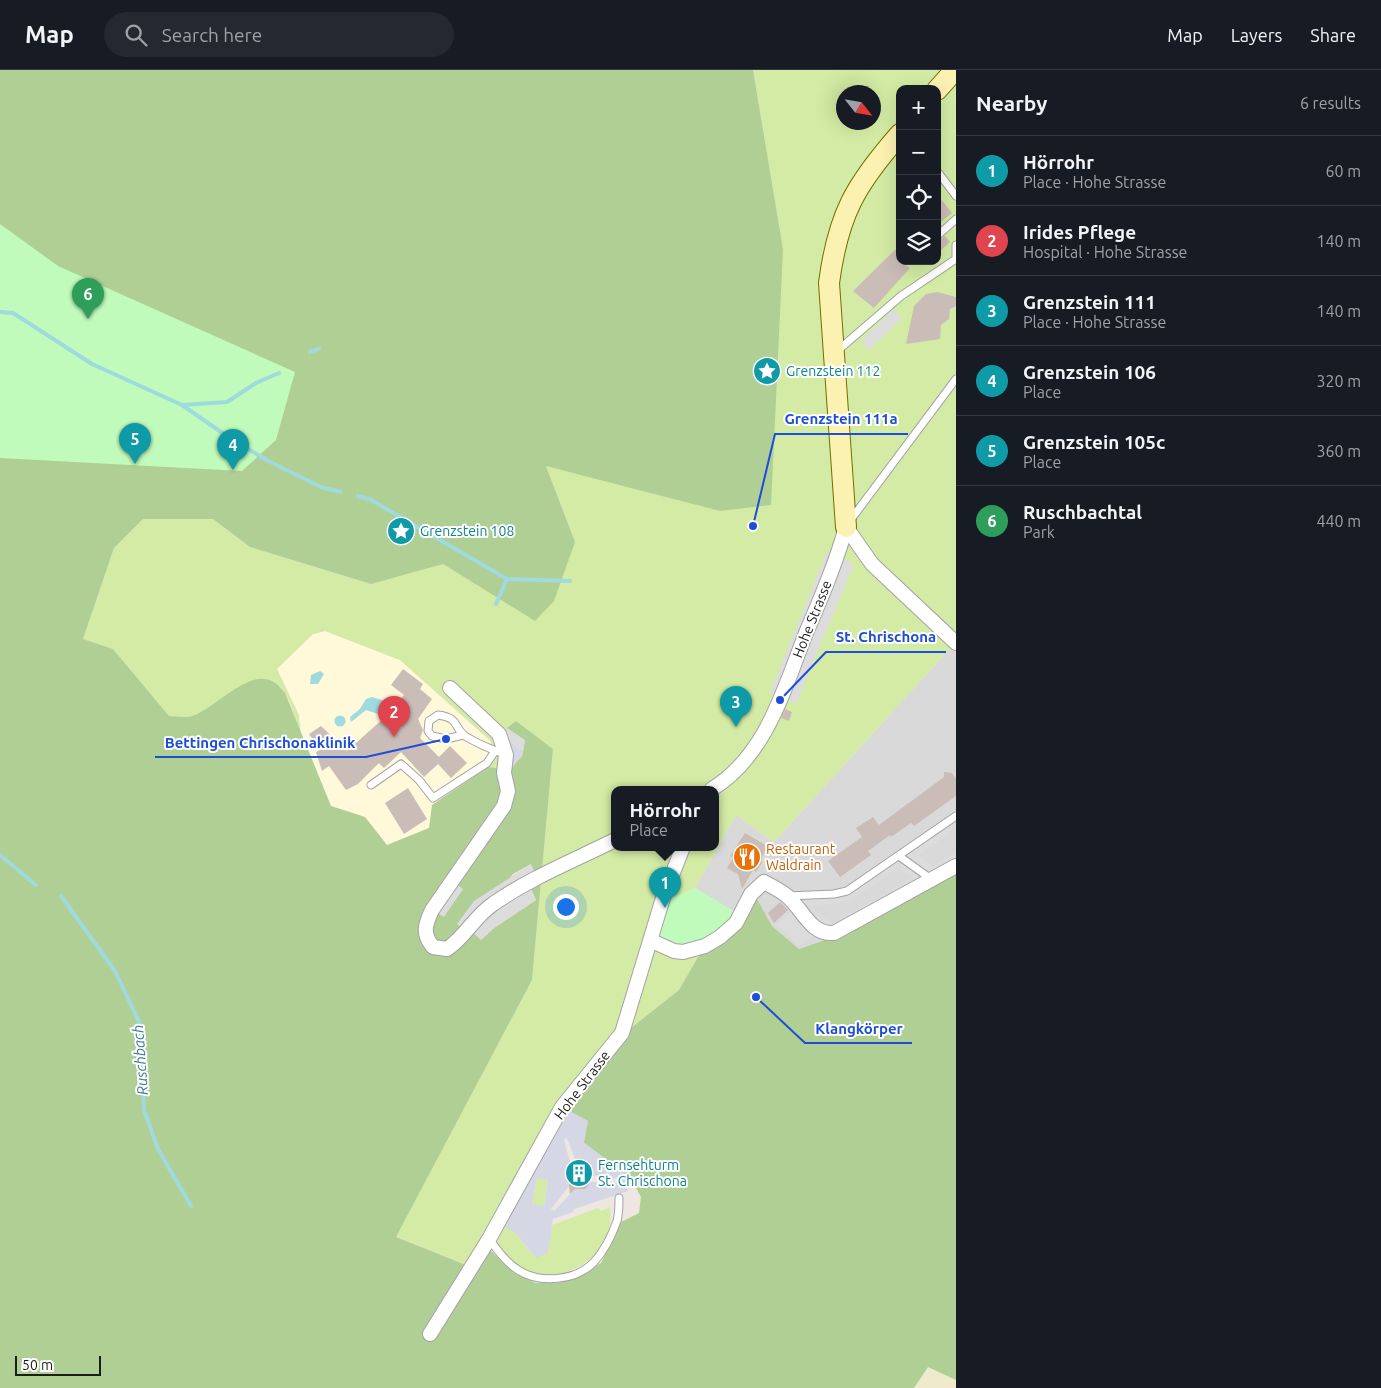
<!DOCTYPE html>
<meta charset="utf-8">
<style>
body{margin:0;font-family:Ubuntu,sans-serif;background:#242831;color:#f1f3f6}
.controls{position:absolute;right:15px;top:15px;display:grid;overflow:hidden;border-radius:10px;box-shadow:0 5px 20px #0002}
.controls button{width:45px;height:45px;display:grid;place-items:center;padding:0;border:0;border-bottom:1px solid #363941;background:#171b24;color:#f1f3f6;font:25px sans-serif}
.compass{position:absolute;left:836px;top:15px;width:45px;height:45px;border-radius:50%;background:#171b24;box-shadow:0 5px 20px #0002;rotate:121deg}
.scale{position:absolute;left:15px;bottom:12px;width:86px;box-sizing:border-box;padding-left:5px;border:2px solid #1c1c1c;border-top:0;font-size:14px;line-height:18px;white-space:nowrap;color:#1c1c1c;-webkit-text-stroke:4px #fff;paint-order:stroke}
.you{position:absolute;left:565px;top:836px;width:18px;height:18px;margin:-12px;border:4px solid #fff;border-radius:50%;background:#1a73e8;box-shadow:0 0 0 8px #1a73e833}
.badge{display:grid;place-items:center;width:32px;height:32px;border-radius:50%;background:#df8697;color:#fff;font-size:16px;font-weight:700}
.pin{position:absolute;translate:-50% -41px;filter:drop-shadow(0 1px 2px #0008)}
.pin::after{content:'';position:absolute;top:26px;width:18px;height:15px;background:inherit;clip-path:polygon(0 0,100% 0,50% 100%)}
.popup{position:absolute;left:611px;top:716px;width:108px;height:65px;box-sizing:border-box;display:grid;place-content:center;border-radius:10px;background:#171b24;filter:drop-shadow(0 1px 4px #0005);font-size:16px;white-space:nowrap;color:#9ea1a6}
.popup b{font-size:19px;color:#f1f3f6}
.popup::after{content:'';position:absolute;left:50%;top:100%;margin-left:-10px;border:10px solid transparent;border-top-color:#171b24}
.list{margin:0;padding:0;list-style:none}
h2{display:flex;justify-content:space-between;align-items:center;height:65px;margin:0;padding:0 20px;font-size:21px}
h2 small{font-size:16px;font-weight:400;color:#9ea1a6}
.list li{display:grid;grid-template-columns:32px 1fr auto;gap:15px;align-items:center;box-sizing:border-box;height:70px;padding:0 20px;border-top:1px solid #363941}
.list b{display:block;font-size:19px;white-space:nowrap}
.list p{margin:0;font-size:16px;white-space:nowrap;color:#9ea1a6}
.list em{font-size:16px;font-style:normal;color:#9ea1a6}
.icon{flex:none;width:28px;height:28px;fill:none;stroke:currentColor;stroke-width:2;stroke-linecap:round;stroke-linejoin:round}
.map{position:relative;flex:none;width:956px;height:1318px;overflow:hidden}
header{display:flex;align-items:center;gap:30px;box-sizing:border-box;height:70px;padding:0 25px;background:#171b24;border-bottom:1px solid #363941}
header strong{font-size:24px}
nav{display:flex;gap:28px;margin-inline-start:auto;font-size:18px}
.search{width:350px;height:45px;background:#242831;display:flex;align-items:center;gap:12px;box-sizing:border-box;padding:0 18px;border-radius:28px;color:#9ea1a6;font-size:19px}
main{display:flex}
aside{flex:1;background:#171b24}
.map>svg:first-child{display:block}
.residential{fill:#dad9d9}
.education{fill:#fff8d9}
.farmland{fill:#eeeacb}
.grass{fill:#d3eba4;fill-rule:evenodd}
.forest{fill:#b0cf94;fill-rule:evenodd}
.park{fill:#c1fbbb}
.parking{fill:#dcdcdc}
.plaza{fill:#d5d8e4;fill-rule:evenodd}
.water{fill:#9fdade}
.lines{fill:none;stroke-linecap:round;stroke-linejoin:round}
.stream{stroke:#9fdade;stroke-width:4}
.building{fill:#cabcb7}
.lane-casing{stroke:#a3a3a3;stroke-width:9}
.street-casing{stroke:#a3a3a3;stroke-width:16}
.secondary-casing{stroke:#756d01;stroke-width:22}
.lane{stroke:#fff;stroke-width:7}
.street{stroke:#fff;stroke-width:14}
.secondary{stroke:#fbf2b1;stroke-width:20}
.labels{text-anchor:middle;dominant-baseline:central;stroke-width:4;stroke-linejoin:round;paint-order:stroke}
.culture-label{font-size:14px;fill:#0d838f;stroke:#fff;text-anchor:start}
.street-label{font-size:14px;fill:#1c1c1c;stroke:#fff}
.food-label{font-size:14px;fill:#c56008;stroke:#fff;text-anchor:start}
.water-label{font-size:15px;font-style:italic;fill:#3e7a96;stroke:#fff}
.leader{fill:none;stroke:#1d4ed8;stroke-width:2}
.callout-dot{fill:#1d4ed8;stroke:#fff;stroke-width:2}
.callout-label{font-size:15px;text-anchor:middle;font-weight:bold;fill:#1d4ed8;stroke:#fff;stroke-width:4;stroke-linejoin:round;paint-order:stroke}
</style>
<header>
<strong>Map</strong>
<div class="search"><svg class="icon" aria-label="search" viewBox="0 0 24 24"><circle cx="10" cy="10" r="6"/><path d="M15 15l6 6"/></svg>Search here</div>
<nav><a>Map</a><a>Layers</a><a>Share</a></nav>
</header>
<main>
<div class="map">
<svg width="956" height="1318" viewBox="0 0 956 1318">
<rect width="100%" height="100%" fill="#eee7e1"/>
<path class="residential" d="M956,572V800L836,866L798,879L772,856L756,827L738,844L695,818L736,745L774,772Z"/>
<path class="education" d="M325,561L400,590L491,672L488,697L432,735L430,758L387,775L365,747L331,736L300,663L301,655L276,599L313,564Z"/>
<path class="farmland" d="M928,1297L956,1310V1318H914Z"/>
<path class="grass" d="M753,0H956V572L774,772L736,745L695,818L667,831L688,877L698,887L679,920L626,962L562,1037L516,1164L532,1184L548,1183L552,1155L598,1138L601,1141L610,1137C618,1202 527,1232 497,1172L491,1181L467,1195L396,1167L532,910L553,679L516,651L500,664L523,682L509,701L488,697L491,671L400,590L325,561L313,564L277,599L299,645L300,663C296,651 292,634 285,623C260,584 220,637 192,646C185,648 176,646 169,646L113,579L83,569L114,478L143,449H213L250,477L370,514L443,494L535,551L575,472L546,395L720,441L783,179ZM900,19H937V191H900ZM844,22H874V52H844ZM615,719H715V777H615Z
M537,1108L548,1110L544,1136L532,1135Z"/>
<path class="forest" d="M0,0H753L783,179L771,435L720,441L546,396L575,472L554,531L535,551L443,494L371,514L250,477L213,449H143L114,478L83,569L113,579L169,646C176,646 186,648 192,646C216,638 249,597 274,612C278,614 282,620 285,623L331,736L365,747L387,775L429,758L432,735L488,697L509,700L522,686L525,671L507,658L516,651L553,679L532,910L396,1167L466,1195L491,1181L514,1203L536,1213H557L574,1208L601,1193L621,1152L639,1143L641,1127L630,1107L584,1073L562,1037L626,962L679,920L698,887L731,863L756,827L772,856L799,879L836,866L956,800V1310L928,1297L914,1318H0ZM531,794L529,815L536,830L494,858L481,870L470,859L513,804Z"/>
<path class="park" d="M0,154L58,196L295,302L276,370L242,401L0,388Z
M695,818L738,844L725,858L688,877L662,872L657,864L667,831Z"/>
<path class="parking" d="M894,239L902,248L869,280L861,271Z
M827,482L854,494L796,634L770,623Z
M507,658L525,670L523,682L500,664Z
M956,746V759L918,785L933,796L956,783V797L843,859L837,851L912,808L897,798L854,829L839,833L808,836L833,853L799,876L777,855L796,836L787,826L847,821Z
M531,794L538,810L529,815L536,830L494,858L481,870L471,859L467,863L457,854L474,831Z
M455,813L463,819L444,847L436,842Z"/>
<path class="plaza" d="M500,664L523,682L522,686L509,701Z
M562,1037L588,1051L584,1073L630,1107L628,1121L574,1139L573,1142L553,1149L548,1183L536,1188L516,1164L498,1152ZM567,1068L578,1097L586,1100L589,1105L620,1109V1113L590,1112L575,1119L554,1141L551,1139L569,1116L568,1107L572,1100L564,1069ZM537,1108L548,1110L544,1136L532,1134Z"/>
<path class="water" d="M320,601L324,604L318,614H310L311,605Z
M372,627L382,630L386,635L378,644L366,640L351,652L350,647L360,639L366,629Z
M334.5 651a5.5 5.5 0 1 1 11 0a5.5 5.5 0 1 1-11 0Z"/>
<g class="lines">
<path class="stream" d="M0,242L13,243L92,294L182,335L234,371L272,393L321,417L341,422
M310,282L319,279
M182,335L227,332L256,313L279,303
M358,426L371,430L507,509L570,511
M496,534L507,509
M0,785L36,815
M61,826L115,901L141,956L144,1040L158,1079L191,1136"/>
</g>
<path class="building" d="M937,124L952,143L937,155Z
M945,166L950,172L937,184V171Z
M900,175V191L910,198L874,238L853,221Z
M937,222L956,227V236L950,239L949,249L941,255L940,269L906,274L914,236L926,224Z
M403,599L423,614L420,619L432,629L418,649L423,660L420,668L439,687L450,676L467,693L451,708L438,694L424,707L401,682L384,698L379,693L358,714L346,720L329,696L322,701L316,682L320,680L309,664L321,656L347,681L393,640L404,625L391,615Z
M785,639L792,642L789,651L781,648Z
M944,702L952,703L956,709V726L914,756L911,753L891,767L890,765L868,781L871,785L840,807L828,791L862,767L856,758L873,747L879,755L944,707Z
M408,718L427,749L404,764L385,733Z
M745,763L767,776L761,790L762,793L756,802L753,800L742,819L738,804L727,798L733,788L730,786Z
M780,832L788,840L774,853L768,843Z
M574,1096L586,1100L592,1109L586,1119H575L570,1124L568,1107Z"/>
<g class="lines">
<g class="lane-casing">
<path id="lane" d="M937,101L956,126
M937,166L956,149
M956,175V189
M836,282L901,226L956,189
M849,452L956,309
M463,665L446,669L432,666L428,661L429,651L438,645C460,648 453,657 465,666C475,672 488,678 499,682
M371,715L401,694L419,710L433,728L487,693L495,681
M899,786L931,809
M787,826L834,824L847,821L956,746
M489,1169C498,1181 506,1192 518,1200C540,1214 576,1211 594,1192C604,1181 612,1165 617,1151C619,1144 619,1136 619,1128"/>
</g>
<g class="street-casing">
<path id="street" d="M846,457L872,494L956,573
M450,618L499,664L506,685L504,703L508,721L504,736L432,840C425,855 422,864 433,877L447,879C465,867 475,846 493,834C530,808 575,790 615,770
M712,719C766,686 784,619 806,563C821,528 836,493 846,457
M652,871L674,881L683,882L705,876L720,867L736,853L751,824L764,812C771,816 780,820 787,826C803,839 810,865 834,863L956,796
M430,1264L489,1169L562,1037L622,963L663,828L683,777"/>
</g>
<g class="secondary-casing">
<path id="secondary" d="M937,20L955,0
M846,457L829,213C838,145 855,115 900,64"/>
</g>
<use href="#lane" class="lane"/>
<use href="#street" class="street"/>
<use href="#secondary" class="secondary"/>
</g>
<defs>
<g id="sight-disc" transform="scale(1.4375)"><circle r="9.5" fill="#0f9aa8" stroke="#fff"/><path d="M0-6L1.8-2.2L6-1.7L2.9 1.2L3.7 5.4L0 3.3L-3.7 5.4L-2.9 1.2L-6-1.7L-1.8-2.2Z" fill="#fff"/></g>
<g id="restaurant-disc" transform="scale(1.4375)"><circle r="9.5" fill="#e8710a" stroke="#fff"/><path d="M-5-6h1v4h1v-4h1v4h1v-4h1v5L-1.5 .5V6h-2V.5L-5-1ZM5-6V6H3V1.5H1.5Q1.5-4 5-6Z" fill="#fff"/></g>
<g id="building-disc" transform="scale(1.4375)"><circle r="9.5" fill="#0f9aa8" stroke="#fff"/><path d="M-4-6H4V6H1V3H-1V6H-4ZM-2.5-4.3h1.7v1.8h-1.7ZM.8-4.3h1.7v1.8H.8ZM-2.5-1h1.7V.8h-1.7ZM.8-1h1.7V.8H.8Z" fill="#fff"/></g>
</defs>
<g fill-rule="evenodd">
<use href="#sight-disc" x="767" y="301"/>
<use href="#sight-disc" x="401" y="461"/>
<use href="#restaurant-disc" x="747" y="787"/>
<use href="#building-disc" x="579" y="1103"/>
</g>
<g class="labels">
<g class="culture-label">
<text x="786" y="301">Grenzstein 112</text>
<text x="420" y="461">Grenzstein 108</text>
<text x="598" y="1095">Fernsehturm<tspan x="598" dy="16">St. Chrischona</tspan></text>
</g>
<g class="street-label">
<text transform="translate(812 549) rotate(-68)">Hohe Strasse</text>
<text transform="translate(582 1015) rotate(-53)">Hohe Strasse</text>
</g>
<g class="food-label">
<text x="766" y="779">Restaurant<tspan x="766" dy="16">Waldrain</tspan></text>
</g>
<g class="water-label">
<text transform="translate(140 990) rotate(-94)">Ruschbach</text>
</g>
</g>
<path class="leader" d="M753 456L775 364H908M780 630L826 582H946M446 669L366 687H155M756 927L805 973H912"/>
<g class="callout-dot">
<circle cx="753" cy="456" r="5"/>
<circle cx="780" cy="630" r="5"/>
<circle cx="446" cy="669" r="5"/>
<circle cx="756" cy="927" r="5"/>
</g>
<g class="callout-label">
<text x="841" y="354">Grenzstein 111a</text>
<text x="886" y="572">St. Chrischona</text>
<text x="260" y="678">Bettingen Chrischonaklinik</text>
<text x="859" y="964">Klangkörper</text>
</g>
</svg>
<div class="controls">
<button>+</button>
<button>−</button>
<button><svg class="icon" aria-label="locate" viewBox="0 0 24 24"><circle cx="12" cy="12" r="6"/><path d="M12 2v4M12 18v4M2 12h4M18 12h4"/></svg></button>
<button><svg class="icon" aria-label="layers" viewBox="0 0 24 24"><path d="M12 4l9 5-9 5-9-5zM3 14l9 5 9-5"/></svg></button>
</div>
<svg class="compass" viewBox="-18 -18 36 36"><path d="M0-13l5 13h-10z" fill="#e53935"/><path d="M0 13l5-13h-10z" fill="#9ea1a6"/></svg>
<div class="scale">50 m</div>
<div class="you"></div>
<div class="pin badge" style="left:665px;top:838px;background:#0f9aa8">1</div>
<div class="popup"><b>Hörrohr</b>Place</div>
<div class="pin badge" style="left:394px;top:667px;background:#e0444e">2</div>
<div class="pin badge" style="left:736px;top:657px;background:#0f9aa8">3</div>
<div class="pin badge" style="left:233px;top:400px;background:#0f9aa8">4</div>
<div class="pin badge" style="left:135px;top:394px;background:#0f9aa8">5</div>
<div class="pin badge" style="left:88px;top:249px;background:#2e9e5b">6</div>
</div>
<aside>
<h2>Nearby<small>6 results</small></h2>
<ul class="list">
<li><span class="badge" style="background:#0f9aa8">1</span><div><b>Hörrohr</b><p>Place · Hohe Strasse</p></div><em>60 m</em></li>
<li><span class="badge" style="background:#e0444e">2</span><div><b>Irides Pflege</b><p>Hospital · Hohe Strasse</p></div><em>140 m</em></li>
<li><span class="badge" style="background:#0f9aa8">3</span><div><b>Grenzstein 111</b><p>Place · Hohe Strasse</p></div><em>140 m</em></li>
<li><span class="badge" style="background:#0f9aa8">4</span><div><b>Grenzstein 106</b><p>Place</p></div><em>320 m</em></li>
<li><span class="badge" style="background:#0f9aa8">5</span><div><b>Grenzstein 105c</b><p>Place</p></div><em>360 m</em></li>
<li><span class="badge" style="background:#2e9e5b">6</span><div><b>Ruschbachtal</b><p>Park</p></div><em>440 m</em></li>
</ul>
</aside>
</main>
